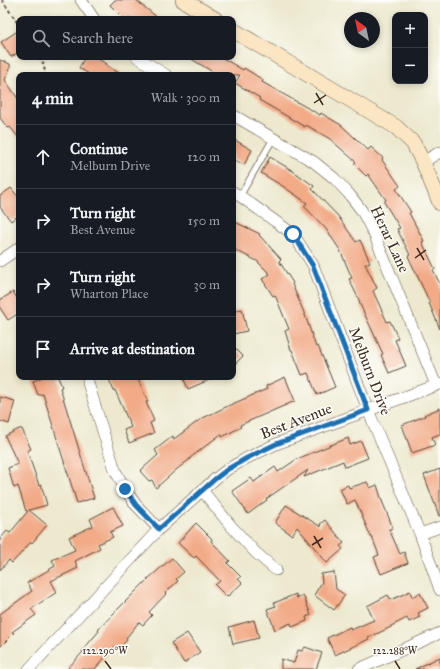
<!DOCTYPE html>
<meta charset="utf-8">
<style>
body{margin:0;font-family:"IM FELL Great Primer",serif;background:#20242c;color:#f1f3f6}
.controls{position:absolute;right:12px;top:12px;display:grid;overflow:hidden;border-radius:8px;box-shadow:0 2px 6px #0003}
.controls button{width:36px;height:36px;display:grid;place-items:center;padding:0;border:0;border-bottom:1px solid #363941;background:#171b24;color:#f1f3f6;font:20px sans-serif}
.compass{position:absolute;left:344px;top:12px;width:36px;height:36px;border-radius:50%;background:#171b24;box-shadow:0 2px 6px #0003;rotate:327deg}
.stop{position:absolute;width:12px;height:12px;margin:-9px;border:3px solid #1f6fb2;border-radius:50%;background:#fff}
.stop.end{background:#1f6fb2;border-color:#fff;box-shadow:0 1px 4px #0008}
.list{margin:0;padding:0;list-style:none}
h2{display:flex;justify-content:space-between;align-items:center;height:52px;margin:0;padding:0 16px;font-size:17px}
h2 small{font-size:13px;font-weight:400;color:#9ea1a6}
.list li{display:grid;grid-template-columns:26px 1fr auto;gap:12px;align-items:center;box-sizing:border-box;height:64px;padding:0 16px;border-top:1px solid #363941}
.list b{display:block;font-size:15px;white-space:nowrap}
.list p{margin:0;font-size:13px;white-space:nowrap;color:#9ea1a6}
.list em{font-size:13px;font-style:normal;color:#9ea1a6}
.icon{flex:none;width:22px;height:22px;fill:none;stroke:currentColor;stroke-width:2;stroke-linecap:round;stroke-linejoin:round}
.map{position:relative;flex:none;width:440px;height:669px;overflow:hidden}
.search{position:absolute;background:#171b24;box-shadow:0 2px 6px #0003;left:16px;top:16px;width:220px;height:44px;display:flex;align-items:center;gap:10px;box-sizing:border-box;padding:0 14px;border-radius:8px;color:#9ea1a6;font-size:15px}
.panel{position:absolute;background:#171b24;box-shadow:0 2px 6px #0003;left:16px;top:72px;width:220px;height:308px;border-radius:8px}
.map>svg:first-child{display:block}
.building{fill:#f2aa87}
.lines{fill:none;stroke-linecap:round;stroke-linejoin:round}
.service-casing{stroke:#564739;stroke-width:7}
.minor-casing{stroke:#564739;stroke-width:12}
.secondary-casing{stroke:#564739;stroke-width:16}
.path{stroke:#564739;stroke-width:2;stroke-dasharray:3 3;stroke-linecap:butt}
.service{stroke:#fff;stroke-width:5.5}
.minor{stroke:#fff;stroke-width:11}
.secondary{stroke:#fbe6c4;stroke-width:15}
.route{stroke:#1f6fb2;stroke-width:5}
.ticks{fill:none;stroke:#3b2a1e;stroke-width:1.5}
.labels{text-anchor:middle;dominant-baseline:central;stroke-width:3;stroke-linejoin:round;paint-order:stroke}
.street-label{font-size:15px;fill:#3b2a1e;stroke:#fdfcf7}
.ticks-label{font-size:10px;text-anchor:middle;fill:#3b2a1e;stroke:#fdfcf7;stroke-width:3;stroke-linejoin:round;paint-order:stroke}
</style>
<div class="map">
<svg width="440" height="669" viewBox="0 0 440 669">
<rect width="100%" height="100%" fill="#fdfcf7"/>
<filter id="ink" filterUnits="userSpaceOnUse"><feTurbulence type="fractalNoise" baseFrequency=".025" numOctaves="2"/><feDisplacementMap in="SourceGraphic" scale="8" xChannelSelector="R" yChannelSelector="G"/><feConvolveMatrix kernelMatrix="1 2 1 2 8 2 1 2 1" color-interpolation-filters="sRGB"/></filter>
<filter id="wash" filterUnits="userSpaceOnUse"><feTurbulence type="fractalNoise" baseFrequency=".012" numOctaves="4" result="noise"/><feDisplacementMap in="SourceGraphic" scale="16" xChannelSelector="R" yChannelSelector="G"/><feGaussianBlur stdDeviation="0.9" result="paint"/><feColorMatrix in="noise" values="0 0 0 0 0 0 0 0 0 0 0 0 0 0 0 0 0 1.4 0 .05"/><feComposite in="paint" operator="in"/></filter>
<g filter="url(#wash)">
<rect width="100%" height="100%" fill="#ede9cf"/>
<g id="blocks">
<path class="building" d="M115,0H136L159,19H124L110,5Z
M19,30V52L11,57L1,42Z
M85,57H94L107,64L106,65L122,75H91L79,68Z
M188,57H221L243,70L244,68L263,80L262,82L320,115L321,113L341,125L368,150L371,147L383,158L382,160L400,186L396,189L411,212L409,213L424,241L422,242L435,269L433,270L440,284V329L429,303H430L408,256L410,255L397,229L400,228L384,202L386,200L368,174L366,176L354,164L356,162L330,139L306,125L305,127L278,111L259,100L260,98L235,83L240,75H218Z
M0,60L10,64V68L5,80L19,100V138L10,127L8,128L0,118Z
M233,139L252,150L244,165L233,159Z
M270,157L293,171L314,186L312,189L338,216L356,242L360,240L370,262L365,264L377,288L373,291L387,322L390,321L398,338L395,340L406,366L389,373L381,355L383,354L359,302H360L349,279L352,278L340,250L326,229L304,206L307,203L284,187L261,173Z
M11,188L19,198V215L11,221L0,207V196Z
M233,221L260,234L259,235L281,259L279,261L293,283L292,284L305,315L316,347L318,346L335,387L317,395L308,373L302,375L292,350H291L285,331L289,329L275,295L273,296L262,279L270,274L257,261L233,249Z
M13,292L19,301V313L8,320L0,308V300Z
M242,309L247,331L233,334V311Z
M233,346L243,356L233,366Z
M43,377H58L62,387L60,388L94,498L77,503L43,394L38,395L33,381Z
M108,377H137L148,402H146L154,421L150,423L154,433L129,443L124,430L131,427L115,390L114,391Z
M183,377H216L188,389Z
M285,377L295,401L240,425L241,427L222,437L221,434L190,458V459L176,470L156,488L152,480L149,481L140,471L158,455L155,450L173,436L174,439L201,419L230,405L267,389L266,386Z
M0,397L15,401L9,424L0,421Z
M440,408V434L432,437L435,445L412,453L402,425L425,416L424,415Z
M19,429H22L31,449L27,451L39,485L41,484L47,505L29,510L47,525L32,543L31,542L12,563L9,560L0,570V539L7,531L10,533L28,511H26L18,486L14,488L8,468L18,464L5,436Z
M348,438L350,445L361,441L368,458L345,467L343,461L304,477L308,470L266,499L267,500L248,514L232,491L251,478L254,482L275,467L278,472L297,459Z
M440,469V516H439L424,475Z
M367,482L370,488L377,485L382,501L393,528L389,529L400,554L404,552L408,563L381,574L374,557L379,555L372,537H371L355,500L347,504L340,489L348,485L349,488Z
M286,505L321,527L320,524L325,520L344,543L340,546L343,549L327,563L297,527L292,535L275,523Z
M113,507L123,526L110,532L113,537L98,544L100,548L75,561L78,568L51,581L57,592L31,609L36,615L12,632L14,633L0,647V614L32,591L27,583L55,566L52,560L75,550L69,537L93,526L90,519Z
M196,523L212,539L211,541L230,561L227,563L241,577L238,579L242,583L227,597L215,585L220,581L196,556L194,558L178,543Z
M172,558L184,572L176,579L178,581L165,593L166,594L149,612L152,615L143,625L139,622L126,638L127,640L119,649L115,646L95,669H67L83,652L82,651L99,631L98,630L113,614L149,578Z
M334,572L336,589L345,595L334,610L314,595L322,582L321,574Z
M410,591L412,597L420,593L428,608L418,613L420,617L409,622L407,618L391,626V627L368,638L369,639L335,655L327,638L350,627L351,630L374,620L367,606L388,595L391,600Z
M296,594L297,598L303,595L311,615L306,617L307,621L292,627L291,623L275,630L267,609L276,606L274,603Z
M254,620L259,638L233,644L229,627Z
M187,633L200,652L184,663L171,643Z
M305,647L322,653L316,669H281V659L294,663L298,650L302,651Z
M440,657V669H415Z"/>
</g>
</g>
<g filter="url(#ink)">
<use href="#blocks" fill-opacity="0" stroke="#564739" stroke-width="1"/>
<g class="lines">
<g class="service-casing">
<path id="service" d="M240,196L273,139"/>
</g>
<g class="minor-casing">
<path id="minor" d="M81,0L94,19
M137,57L166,75
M233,115L314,162L334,178L349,194L362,211L374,234L436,385
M423,162L440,152
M233,192L240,196L293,234L313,265L368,410L420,534L440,590
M0,261L19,248
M88,377V383L115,470L125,489L136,505L159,529
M202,490L231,526L256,553L276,570
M420,534L440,527
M29,669L159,529L215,479L228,469L247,458L276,444L440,384
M359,669L440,633"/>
</g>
<g class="secondary-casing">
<path id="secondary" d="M183,0L215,19
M233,30L396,127L413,143L423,162L440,203"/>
</g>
<path class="path" d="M2,0L19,25
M39,57L44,65L45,75"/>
<use href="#service" class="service"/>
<use href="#minor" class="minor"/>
<use href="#secondary" class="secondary"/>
</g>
</g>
<g class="lines" filter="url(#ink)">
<path class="route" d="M125,489L136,505L159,529L215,479L228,469L247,458L276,444L368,410L313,266L293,234"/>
</g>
<path class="ticks" d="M316,93L323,105M314,103L326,95M417,248L424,260M415,258L426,250M314,536L321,548M312,545L323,538M105,661L111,669M395,661L400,669"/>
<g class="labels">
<g class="street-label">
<text transform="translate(390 239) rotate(65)">Herar Lane</text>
<text transform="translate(370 371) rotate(69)">Melburn Drive</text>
<text transform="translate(296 421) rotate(-21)">Best Avenue</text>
</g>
</g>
<g class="ticks-label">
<text x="105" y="654">122.290°W</text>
<text x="395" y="654">122.288°W</text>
</g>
</svg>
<div class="controls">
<button>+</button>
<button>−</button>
</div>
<svg class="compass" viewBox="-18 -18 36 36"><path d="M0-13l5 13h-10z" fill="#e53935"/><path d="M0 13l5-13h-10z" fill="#9ea1a6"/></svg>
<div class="stop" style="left:293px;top:234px"></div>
<div class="stop end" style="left:125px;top:489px"></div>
<div class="search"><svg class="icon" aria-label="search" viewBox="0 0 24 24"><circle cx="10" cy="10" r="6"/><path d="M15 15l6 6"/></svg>Search here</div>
<section class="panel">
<h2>4 min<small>Walk · 300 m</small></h2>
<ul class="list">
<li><svg class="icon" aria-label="ahead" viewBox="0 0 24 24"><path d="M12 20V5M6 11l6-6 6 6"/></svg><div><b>Continue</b><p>Melburn Drive</p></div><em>120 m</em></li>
<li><svg class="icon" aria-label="right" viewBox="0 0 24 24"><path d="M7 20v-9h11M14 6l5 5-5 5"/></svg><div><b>Turn right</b><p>Best Avenue</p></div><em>150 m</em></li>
<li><svg class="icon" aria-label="right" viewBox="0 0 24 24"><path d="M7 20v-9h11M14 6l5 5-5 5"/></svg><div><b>Turn right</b><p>Wharton Place</p></div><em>30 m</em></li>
<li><svg class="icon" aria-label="arrive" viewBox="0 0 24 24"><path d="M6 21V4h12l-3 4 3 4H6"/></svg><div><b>Arrive at destination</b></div></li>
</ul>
</section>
</div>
